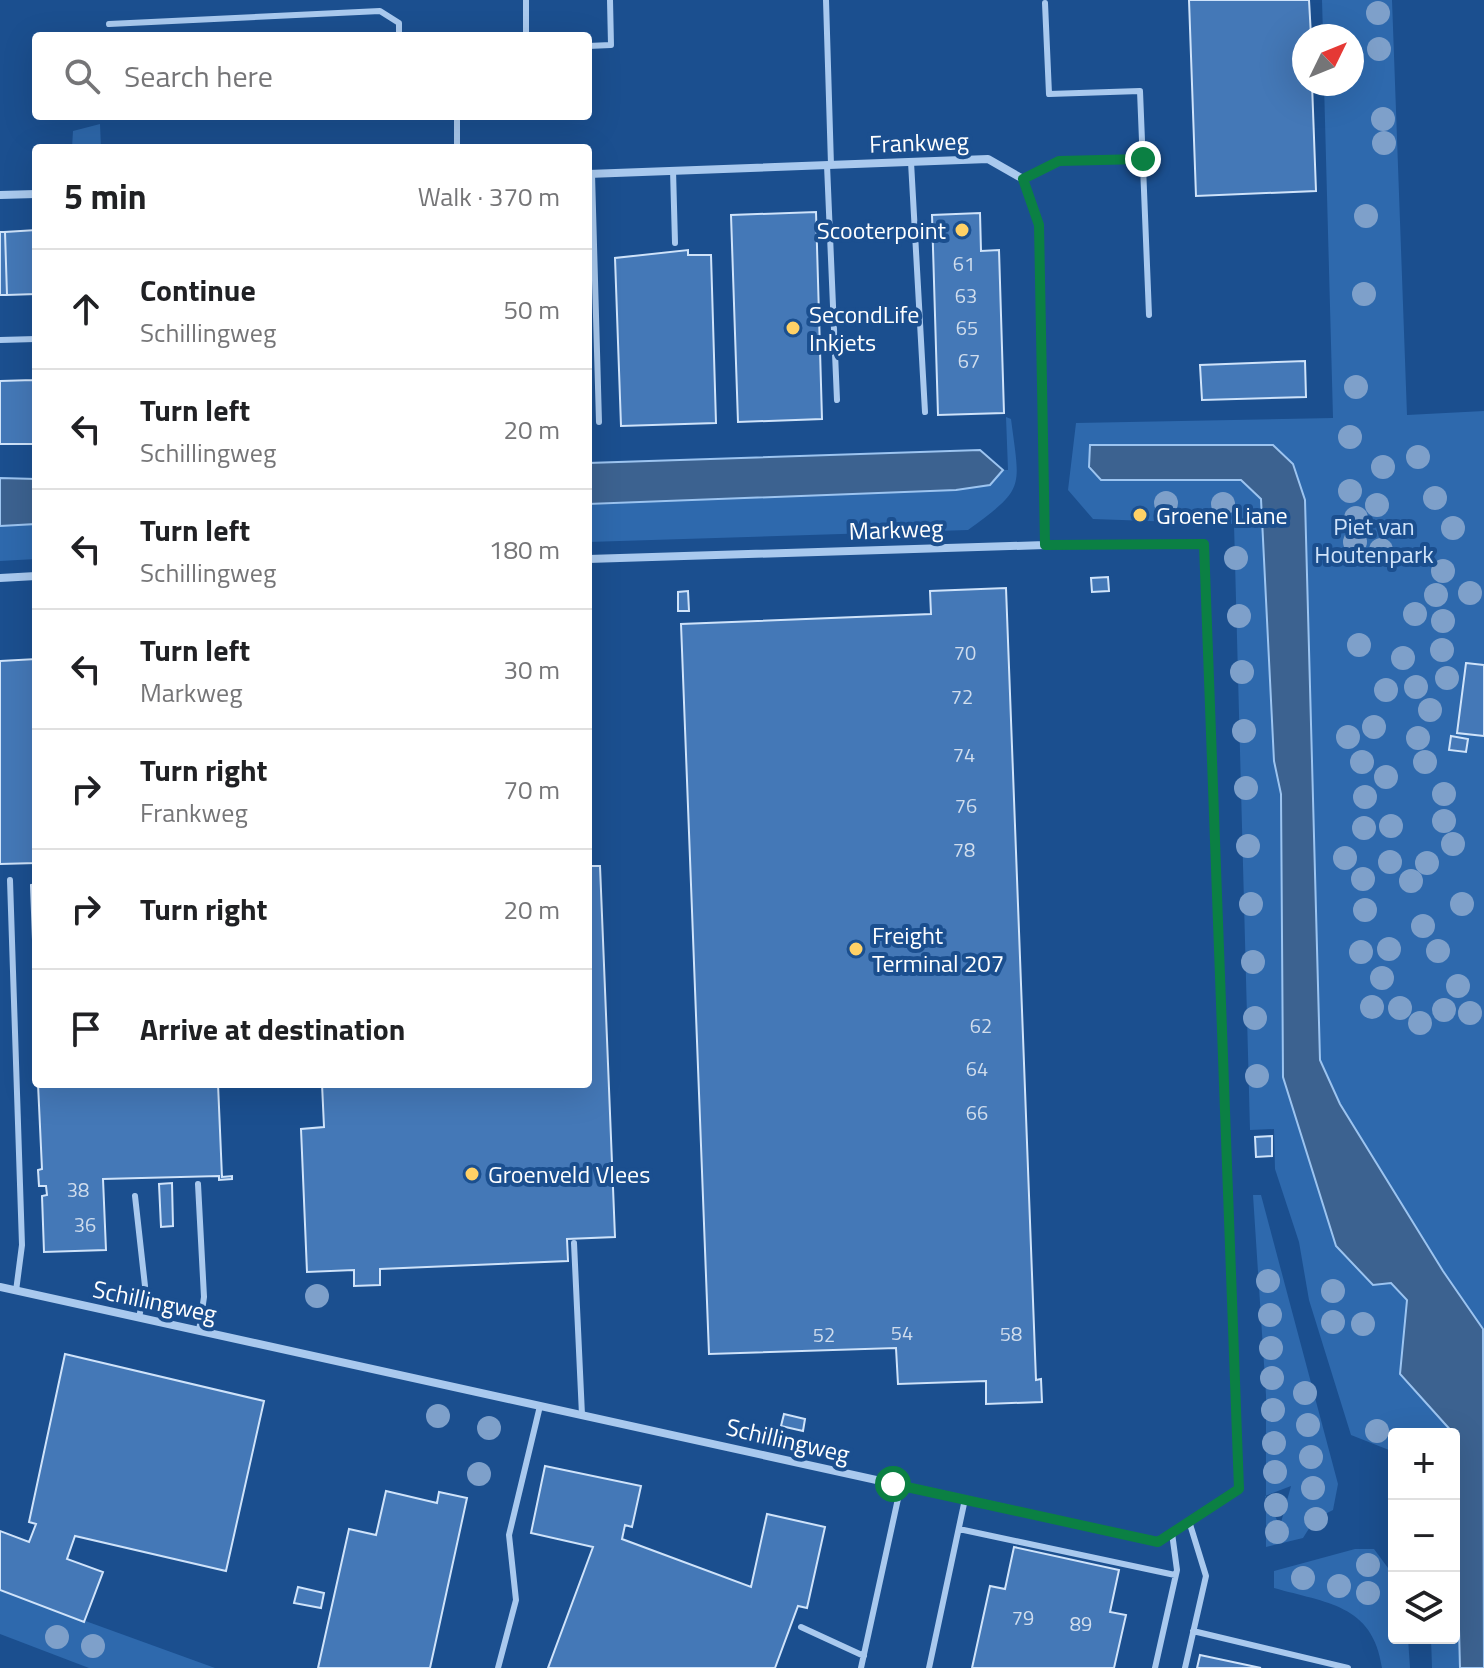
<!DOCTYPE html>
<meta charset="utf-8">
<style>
body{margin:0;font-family:"Titillium Web",sans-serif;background:#f6f6f6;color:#202124}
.controls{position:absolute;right:24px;bottom:24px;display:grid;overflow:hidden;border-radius:8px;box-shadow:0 8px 32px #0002}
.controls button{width:72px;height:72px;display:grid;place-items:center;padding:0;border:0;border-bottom:2px solid #e0e0e0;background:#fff;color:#202124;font:40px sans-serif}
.compass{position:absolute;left:1292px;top:24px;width:72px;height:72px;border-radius:50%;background:#fff;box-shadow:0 8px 32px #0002;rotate:47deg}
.stop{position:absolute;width:24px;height:24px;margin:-18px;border:6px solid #0b8043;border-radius:50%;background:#fff}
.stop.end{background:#0b8043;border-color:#fff;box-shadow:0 2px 8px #0008}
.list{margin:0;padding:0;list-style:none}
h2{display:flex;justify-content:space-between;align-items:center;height:104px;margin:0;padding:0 32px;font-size:34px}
h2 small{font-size:26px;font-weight:400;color:#757577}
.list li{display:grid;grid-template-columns:52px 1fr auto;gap:24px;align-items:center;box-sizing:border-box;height:120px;padding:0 32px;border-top:2px solid #e0e0e0}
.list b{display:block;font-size:30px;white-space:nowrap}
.list p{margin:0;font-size:26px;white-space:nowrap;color:#757577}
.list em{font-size:26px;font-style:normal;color:#757577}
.icon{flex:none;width:44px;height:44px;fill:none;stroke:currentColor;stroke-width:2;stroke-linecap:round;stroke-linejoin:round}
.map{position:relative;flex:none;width:1484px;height:1668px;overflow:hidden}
.search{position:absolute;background:#fff;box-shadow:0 8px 32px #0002;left:32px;top:32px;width:560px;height:88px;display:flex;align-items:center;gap:20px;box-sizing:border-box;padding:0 28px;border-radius:8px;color:#757577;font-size:30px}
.panel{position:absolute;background:#fff;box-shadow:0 8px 32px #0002;left:32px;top:144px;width:560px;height:944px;border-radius:8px}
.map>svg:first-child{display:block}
.green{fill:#2e69ad;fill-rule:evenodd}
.water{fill:#3c6290;stroke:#9cc4f0;stroke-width:2}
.building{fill:#4478b7;stroke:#cfe3fa;stroke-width:2}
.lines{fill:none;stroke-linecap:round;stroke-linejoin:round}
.lane{stroke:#a9c9ee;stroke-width:6}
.street{stroke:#a9c9ee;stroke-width:8}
.tree{fill:#7ea0ca}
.route{stroke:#0b8043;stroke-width:10}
.poi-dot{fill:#ffd166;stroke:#1b4f8f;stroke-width:3}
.labels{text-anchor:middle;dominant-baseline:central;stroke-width:8;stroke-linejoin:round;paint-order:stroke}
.number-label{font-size:20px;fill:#d0dded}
.street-label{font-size:24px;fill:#fff;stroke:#1b4f8f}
.poi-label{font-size:24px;fill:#fff;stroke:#1b4f8f;text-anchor:start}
.park-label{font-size:24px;fill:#cfe3fa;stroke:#1b4f8f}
</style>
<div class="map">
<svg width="1484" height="1668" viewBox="0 0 1484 1668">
<rect width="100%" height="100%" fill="#1b4f8f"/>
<path class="green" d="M1322,0H1392L1407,415L1484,411V1668H1432L1431,1638H1454V1434H1394V1452L1351,1435L1309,1300L1299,1242L1275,1169L1274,1129L1250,1130L1234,524L1093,519L1068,490L1076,423L1333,418L1324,84H1352V36H1323Z
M100,124L101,148H72L73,131Z
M1006,417L1011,419C1020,489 1026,488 968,530L588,542V504L956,490L990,485L1003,470H1008Z
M36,524V559L0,561V526Z
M1253,1195H1261L1338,1484L1333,1510L1315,1519L1303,1538L1266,1547V1395ZM1291,1486L1280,1526L1265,1496Z
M1355,1549H1374L1394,1576V1638H1408L1410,1668H1382C1373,1604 1326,1603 1274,1588V1571Z
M0,1590L215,1668H89L0,1634Z"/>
<path class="water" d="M1090,445H1273L1293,464L1305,500L1320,1060L1340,1104L1443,1271L1483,1329L1484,1668H1460L1454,1434L1400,1374L1407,1300L1391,1283L1373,1285L1336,1246L1283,1077L1281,794L1274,761L1261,499L1241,480H1101L1089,467Z
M980,450L1003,470L990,485L956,490L588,504V463Z
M0,478L36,479V524L0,526Z"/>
<path class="building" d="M1189,0H1309L1311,36H1304V84H1312L1316,191L1196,196Z
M816,212L822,419L738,422L731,215Z
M980,213L981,251L999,250L1004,413L938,415L932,215Z
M36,230V294L7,295L5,232Z
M0,232H5L7,295H0Z
M688,250V255H711L716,423L621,426L615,258Z
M1305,361L1306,397L1202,400L1200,365Z
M33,380L35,444H0V381Z
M33,380H36V444H35Z
M1108,577L1109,591L1092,592L1091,578Z
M1006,588L1036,1380L1041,1379L1042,1402L986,1404V1381L898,1384L896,1348L709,1354L681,624L931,614L930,591Z
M688,591L689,611H678V592Z
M36,659V863L0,864V661Z
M1466,663L1484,665V736L1457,733Z
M1451,736L1468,739L1466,752L1449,750Z
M588,866H600L615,1237L567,1239L568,1261L380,1269V1285L354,1286V1270L307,1272L301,1129L324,1127L322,1084H588Z
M36,884V1022L31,885Z
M38,1084H218L222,1177L232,1176V1179L219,1180V1176L103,1179L106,1250L44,1252L42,1196L47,1195L46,1186H39L38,1170L42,1169Z
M1272,1136V1156L1256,1157L1255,1137Z
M172,1183L173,1226L161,1227L159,1184Z
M65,1354L264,1401L226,1571L75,1536L67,1559L103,1572L84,1622L0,1590V1531L29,1542L36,1524L29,1522Z
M784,1414L805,1419L803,1431L781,1426Z
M545,1466L641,1486L632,1527L625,1525L622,1539L751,1587L767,1514L825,1527L807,1608L798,1606L775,1668H548L593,1547L531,1533Z
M386,1491L437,1503L439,1492L467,1498L430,1668H318L349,1529L376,1535Z
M1014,1547L1119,1570L1110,1612L1126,1615L1114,1668H972L990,1586L1005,1589Z
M298,1587L324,1593L321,1608L294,1603Z
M1200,1655L1261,1668H1197Z"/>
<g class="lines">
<path class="lane" d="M526,0V36
M826,0L831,165
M1045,3L1049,94L1140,91L1149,315
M109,24L380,11L399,23V36
M588,46L611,45L610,0
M457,116V148
M911,162L925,412
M827,165L837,400
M673,170L675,243
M592,174L599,422
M1023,179L1059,161L1143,159
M0,340L36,339
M10,880L22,1245L16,1291
M198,1184L204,1297L199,1331
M135,1196L145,1286L139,1318
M574,1243L582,1415
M959,1529L1175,1575
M801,1627L864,1656
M1193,1631L1348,1668
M498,1668L516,1600L509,1535L540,1406
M861,1668L901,1485
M929,1668L965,1499
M1155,1668L1177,1570L1172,1533
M1185,1668L1206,1576L1189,1521"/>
<path class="street" d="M588,174L988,159L1023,179L1039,225L1045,545
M0,195L36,194
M0,578L36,576
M0,1287L1158,1542L1239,1489L1204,544L1045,545L588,559"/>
</g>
<g class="tree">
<circle cx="1378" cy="13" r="12"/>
<circle cx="1379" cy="49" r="12"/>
<circle cx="1383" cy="119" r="12"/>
<circle cx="1384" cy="143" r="12"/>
<circle cx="1366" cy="216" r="12"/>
<circle cx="1364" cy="294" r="12"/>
<circle cx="1356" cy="387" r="12"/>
<circle cx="1350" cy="437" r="12"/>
<circle cx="1418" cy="457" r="12"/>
<circle cx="1383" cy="467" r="12"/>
<circle cx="1350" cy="491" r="12"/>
<circle cx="1435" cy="498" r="12"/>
<circle cx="1166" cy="503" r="12"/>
<circle cx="1223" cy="504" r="12"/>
<circle cx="1377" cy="505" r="12"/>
<circle cx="1356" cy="518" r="12"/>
<circle cx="1453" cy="528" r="12"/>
<circle cx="1355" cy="542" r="12"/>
<circle cx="1381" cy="550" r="12"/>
<circle cx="1236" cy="558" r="12"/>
<circle cx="1443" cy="571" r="12"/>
<circle cx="1470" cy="593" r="12"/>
<circle cx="1436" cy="595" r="12"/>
<circle cx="1415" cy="614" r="12"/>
<circle cx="1239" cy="616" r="12"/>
<circle cx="1443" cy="621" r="12"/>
<circle cx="1359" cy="645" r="12"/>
<circle cx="1442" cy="650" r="12"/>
<circle cx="1403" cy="658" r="12"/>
<circle cx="1242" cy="672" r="12"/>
<circle cx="1447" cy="678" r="12"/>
<circle cx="1416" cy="687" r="12"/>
<circle cx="1386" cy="690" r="12"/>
<circle cx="1430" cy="710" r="12"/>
<circle cx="1374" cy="727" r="12"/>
<circle cx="1244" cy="731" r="12"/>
<circle cx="1348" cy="737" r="12"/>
<circle cx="1418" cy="738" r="12"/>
<circle cx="1362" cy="762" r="12"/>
<circle cx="1425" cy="762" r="12"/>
<circle cx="1386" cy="777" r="12"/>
<circle cx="1246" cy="788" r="12"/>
<circle cx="1444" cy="794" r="12"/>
<circle cx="1365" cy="797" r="12"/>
<circle cx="1444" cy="821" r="12"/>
<circle cx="1391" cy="826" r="12"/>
<circle cx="1364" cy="828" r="12"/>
<circle cx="1453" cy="844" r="12"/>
<circle cx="1248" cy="846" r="12"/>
<circle cx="1345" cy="858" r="12"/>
<circle cx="1390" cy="862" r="12"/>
<circle cx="1427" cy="863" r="12"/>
<circle cx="1363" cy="879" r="12"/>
<circle cx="1411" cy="881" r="12"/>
<circle cx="1251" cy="904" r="12"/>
<circle cx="1462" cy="904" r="12"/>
<circle cx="1365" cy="910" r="12"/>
<circle cx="1423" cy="926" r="12"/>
<circle cx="1389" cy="949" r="12"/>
<circle cx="1438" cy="951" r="12"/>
<circle cx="1361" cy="952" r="12"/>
<circle cx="1253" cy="962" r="12"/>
<circle cx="1382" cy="978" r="12"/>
<circle cx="1458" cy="986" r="12"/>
<circle cx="1372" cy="1007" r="12"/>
<circle cx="1400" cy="1008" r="12"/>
<circle cx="1444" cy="1010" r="12"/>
<circle cx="1470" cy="1013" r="12"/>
<circle cx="1255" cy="1018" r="12"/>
<circle cx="1420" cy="1023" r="12"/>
<circle cx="1257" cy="1076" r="12"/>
<circle cx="1268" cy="1281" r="12"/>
<circle cx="1333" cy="1291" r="12"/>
<circle cx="317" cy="1296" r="12"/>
<circle cx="1270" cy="1315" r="12"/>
<circle cx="1333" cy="1322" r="12"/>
<circle cx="1363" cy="1324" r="12"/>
<circle cx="1271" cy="1348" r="12"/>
<circle cx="1272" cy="1378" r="12"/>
<circle cx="1305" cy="1393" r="12"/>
<circle cx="1273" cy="1410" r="12"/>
<circle cx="438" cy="1416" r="12"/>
<circle cx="1308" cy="1425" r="12"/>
<circle cx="489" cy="1428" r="12"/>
<circle cx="1377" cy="1431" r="12"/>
<circle cx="1274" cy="1443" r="12"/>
<circle cx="1311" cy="1457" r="12"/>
<circle cx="1275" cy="1472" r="12"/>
<circle cx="479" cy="1474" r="12"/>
<circle cx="1313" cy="1488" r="12"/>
<circle cx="1276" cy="1505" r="12"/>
<circle cx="1316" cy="1519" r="12"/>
<circle cx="1277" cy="1532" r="12"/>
<circle cx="1368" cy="1565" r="12"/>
<circle cx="1303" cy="1578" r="12"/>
<circle cx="1339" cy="1586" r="12"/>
<circle cx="1368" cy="1593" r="12"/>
<circle cx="57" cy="1637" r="12"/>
<circle cx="93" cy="1646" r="12"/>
</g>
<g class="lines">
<path class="route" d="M893,1484L1158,1542L1239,1489L1204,544L1045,545L1039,225L1023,179L1059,161L1143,159"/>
</g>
<g class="poi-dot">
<circle cx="962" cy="230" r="8"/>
<circle cx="793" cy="328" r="8"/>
<circle cx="1140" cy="515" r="8"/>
<circle cx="856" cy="949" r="8"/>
<circle cx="472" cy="1174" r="8"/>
</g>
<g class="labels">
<g class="number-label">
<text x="964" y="263">61</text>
<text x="966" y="295">63</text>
<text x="967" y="327">65</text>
<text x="969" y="360">67</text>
<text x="965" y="652">70</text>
<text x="962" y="696">72</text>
<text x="964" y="754">74</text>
<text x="966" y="805">76</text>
<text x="964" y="849">78</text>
<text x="981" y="1025">62</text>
<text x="977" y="1068">64</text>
<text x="977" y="1112">66</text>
<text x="78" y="1189">38</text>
<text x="85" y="1224">36</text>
<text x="902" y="1332">54</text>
<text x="1011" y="1333">58</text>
<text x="824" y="1334">52</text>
<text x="1023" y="1617">79</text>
<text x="1081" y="1623">89</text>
</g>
<g class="street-label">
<text transform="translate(919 142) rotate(-2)">Frankweg</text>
<text transform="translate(896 529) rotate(-2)">Markweg</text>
<text transform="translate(155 1301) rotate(12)">Schillingweg</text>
<text transform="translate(788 1440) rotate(13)">Schillingweg</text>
</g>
<g class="poi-label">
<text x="946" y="230" text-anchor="end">Scooterpoint</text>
<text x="809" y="314">SecondLife<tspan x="809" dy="28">Inkjets</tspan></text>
<text x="1156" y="515">Groene Liane</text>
<text x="872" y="935">Freight<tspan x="872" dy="28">Terminal 207</tspan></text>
<text x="488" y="1174">Groenveld Vlees</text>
</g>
<g class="park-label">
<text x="1374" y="526">Piet van<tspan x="1374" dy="28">Houtenpark</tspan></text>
</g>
</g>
</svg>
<div class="controls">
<button>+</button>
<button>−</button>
<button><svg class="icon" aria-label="layers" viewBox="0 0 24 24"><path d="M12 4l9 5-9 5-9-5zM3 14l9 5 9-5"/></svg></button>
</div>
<svg class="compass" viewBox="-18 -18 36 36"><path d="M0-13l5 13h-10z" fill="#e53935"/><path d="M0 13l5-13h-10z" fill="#757577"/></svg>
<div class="stop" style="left:893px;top:1484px"></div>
<div class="stop end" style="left:1143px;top:159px"></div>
<div class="search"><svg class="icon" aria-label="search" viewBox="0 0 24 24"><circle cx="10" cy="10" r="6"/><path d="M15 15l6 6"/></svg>Search here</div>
<section class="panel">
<h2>5 min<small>Walk · 370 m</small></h2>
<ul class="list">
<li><svg class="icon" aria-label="ahead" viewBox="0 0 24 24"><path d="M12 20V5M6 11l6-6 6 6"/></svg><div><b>Continue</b><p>Schillingweg</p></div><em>50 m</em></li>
<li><svg class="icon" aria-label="left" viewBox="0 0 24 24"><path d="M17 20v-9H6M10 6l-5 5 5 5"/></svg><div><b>Turn left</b><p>Schillingweg</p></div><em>20 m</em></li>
<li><svg class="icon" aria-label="left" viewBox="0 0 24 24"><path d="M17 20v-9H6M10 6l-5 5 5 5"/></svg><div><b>Turn left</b><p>Schillingweg</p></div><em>180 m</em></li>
<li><svg class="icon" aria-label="left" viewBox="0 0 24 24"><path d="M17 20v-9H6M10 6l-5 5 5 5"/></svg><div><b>Turn left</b><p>Markweg</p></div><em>30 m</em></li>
<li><svg class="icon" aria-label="right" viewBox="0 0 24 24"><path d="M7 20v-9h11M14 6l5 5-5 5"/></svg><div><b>Turn right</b><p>Frankweg</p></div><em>70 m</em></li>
<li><svg class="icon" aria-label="right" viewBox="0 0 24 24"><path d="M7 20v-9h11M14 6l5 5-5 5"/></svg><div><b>Turn right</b></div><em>20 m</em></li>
<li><svg class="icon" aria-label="arrive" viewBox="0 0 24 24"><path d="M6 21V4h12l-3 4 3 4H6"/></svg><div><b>Arrive at destination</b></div></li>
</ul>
</section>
</div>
